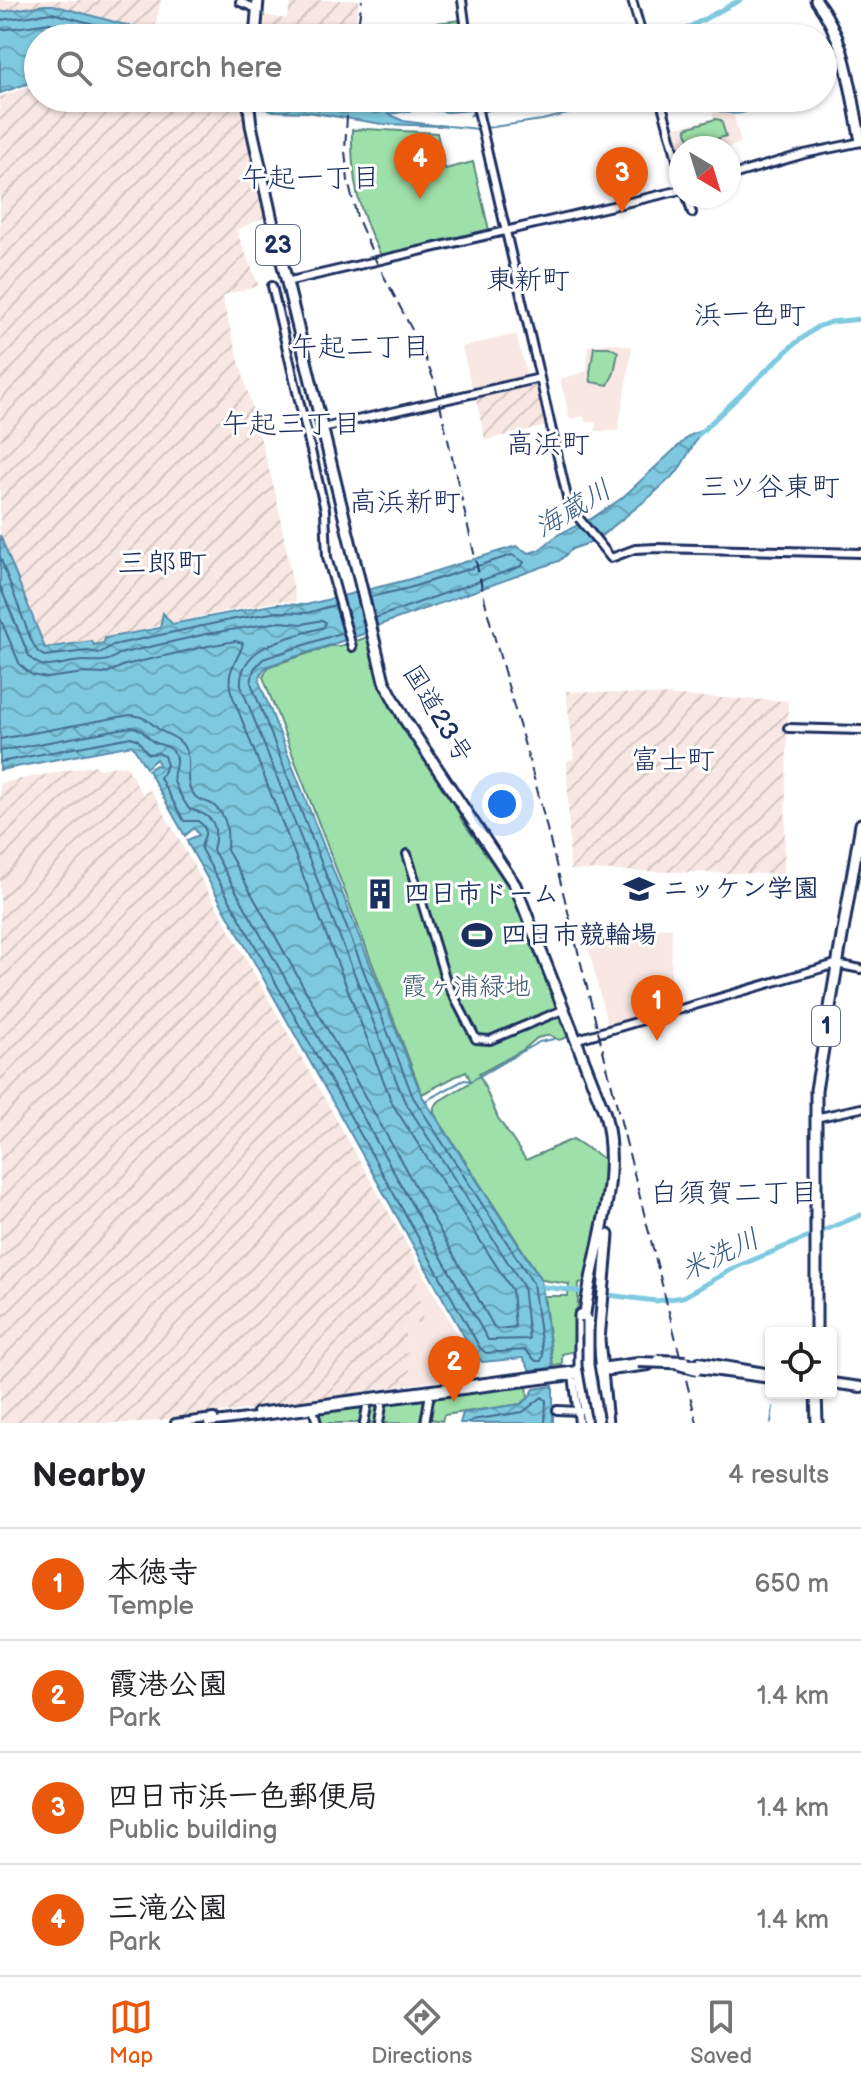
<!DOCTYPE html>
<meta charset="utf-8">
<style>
body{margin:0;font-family:"Balsamiq Sans","Klee One",sans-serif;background:#f2f2f2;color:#202124}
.controls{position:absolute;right:24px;bottom:24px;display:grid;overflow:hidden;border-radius:8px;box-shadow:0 2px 6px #0004}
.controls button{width:72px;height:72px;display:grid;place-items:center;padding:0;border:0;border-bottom:2px solid #e0e0e0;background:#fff;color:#202124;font:40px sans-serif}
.compass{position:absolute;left:669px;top:136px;width:72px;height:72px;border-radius:50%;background:#fff;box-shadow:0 2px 6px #0004;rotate:142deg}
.you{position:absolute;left:502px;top:804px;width:28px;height:28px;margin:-20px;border:6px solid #fff;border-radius:50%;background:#1a73e8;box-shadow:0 0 0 12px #1a73e833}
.badge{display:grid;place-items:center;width:52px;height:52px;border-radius:50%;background:#ea580c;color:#fff;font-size:26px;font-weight:700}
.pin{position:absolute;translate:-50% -66px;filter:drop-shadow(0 2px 4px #0008)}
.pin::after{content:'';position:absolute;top:42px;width:28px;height:24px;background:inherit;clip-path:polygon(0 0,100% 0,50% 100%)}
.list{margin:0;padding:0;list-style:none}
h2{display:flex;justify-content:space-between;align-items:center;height:104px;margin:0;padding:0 32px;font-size:34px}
h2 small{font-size:26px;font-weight:400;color:#757577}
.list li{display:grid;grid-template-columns:52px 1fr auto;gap:24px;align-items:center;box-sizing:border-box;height:112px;padding:0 32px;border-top:2px solid #e0e0e0}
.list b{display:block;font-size:30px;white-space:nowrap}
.list p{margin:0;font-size:26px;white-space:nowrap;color:#757577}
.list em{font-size:26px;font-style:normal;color:#757577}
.icon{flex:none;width:44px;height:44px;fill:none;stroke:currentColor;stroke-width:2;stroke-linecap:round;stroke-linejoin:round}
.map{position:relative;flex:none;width:861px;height:1423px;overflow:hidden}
.search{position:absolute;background:#fff;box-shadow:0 2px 6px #0004;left:24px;right:24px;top:24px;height:88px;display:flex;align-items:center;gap:20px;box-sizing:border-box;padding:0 28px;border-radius:44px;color:#757577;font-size:30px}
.sheet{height:552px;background:#fff}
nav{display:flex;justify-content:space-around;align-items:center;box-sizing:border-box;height:112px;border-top:2px solid #e0e0e0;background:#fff;font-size:22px;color:#757577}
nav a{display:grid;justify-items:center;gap:4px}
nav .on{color:#ea580c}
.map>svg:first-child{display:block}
.built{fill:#f8e7e2}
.industrial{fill:url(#industrial-furrows)}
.green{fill:#9ee0a9;stroke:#5c8884;stroke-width:2}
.water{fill:url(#water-waves);stroke:#568bab;stroke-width:2}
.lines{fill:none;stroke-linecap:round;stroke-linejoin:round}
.shore{stroke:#436d92;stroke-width:2}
.stream{stroke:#568bab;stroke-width:2}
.river{stroke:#7ec9df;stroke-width:5}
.secondary-casing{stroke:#1b2f5e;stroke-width:12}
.primary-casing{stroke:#1b2f5e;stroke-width:14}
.highway-casing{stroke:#1b2f5e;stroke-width:15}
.secondary{stroke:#fff;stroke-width:6}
.primary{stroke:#fff;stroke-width:8}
.highway{stroke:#fff;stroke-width:9}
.rail{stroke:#1b2f5e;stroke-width:2;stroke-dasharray:12 6;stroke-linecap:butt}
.secondary-bridge-casing{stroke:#1b2f5e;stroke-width:12;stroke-linecap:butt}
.primary-bridge-casing{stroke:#1b2f5e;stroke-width:14;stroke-linecap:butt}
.highway-bridge-casing{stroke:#1b2f5e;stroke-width:15;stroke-linecap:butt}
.secondary-bridge{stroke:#fff;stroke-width:6}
.primary-bridge{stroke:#fff;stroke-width:8}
.highway-bridge{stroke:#fff;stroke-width:9}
.labels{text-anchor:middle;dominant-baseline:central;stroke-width:6;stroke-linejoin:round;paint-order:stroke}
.shield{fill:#fff;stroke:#5f6d8e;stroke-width:2}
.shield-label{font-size:24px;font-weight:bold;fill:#1b2f5e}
.street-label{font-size:26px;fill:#1b2f5e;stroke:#fff}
.poi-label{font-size:26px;font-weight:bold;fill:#1b2f5e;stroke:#fff;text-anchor:start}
.park-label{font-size:26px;fill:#3c5b71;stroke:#fff}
.neighbourhood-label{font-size:28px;fill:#1b2f5e;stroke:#fff}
.water-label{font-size:28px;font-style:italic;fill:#395d85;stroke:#fff}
.quarter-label{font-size:30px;fill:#1b2f5e;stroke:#fff}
</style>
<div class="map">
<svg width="861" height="1423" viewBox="0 0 861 1423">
<defs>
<pattern id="industrial-furrows" width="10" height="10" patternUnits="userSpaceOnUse" patternTransform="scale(2)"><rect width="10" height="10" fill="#f8e7e2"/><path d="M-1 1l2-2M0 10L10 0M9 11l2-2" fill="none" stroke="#d4c6c4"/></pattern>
<pattern id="water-waves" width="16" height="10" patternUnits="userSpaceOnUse" patternTransform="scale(2)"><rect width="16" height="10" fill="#7ec9df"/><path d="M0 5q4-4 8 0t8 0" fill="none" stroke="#66a4b8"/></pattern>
</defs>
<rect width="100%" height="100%" fill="#fff"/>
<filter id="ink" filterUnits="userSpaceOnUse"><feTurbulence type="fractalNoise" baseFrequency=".0125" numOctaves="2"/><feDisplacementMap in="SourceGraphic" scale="16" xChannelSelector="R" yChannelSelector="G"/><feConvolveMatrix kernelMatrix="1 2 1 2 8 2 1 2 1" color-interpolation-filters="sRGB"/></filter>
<g filter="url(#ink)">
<path class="built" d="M714,112L734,116L741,143L726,148H681V155L673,128L712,119Z
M516,334L528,379L473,392L462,347Z
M611,343L632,347L618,431H596V422H585L584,416L570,419L560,379L587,371L588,346Z
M613,926L672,928L670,1010L608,1028L585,933Z
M416,1261L480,1375L412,1384L404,1326L423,1321L414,1263Z"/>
<path class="industrial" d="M0,0H161L154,31L53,5L0,12Z
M292,0H359L353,38H257L260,17L262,15L286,19Z
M38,83V98H219L241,107L267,216L236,230L259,286L227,294L223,297L224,306L276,495L296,602L279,601L202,616L105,638L104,643L99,645H94L93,642L45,648L39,636L0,535V97Z
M536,381L547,426L485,440L475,395Z
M566,691L788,701L784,874L570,870L567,761L574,758Z
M96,765L98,769L126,765L142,794L151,790L416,1261L414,1263L423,1321L404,1327L412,1384L253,1409L134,1423H0V783Z"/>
<path class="green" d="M461,20L464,37L460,38H393L391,28Z
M716,119L721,120L726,136L691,147L686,128Z
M366,129L437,133L445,169L473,162L489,230L381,255C358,212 351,179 352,130Z
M594,347H609L618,352L614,373L608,385L591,382L590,373Z
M368,637L390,707L457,806L461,819L509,887L571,1036L559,1040L550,1035L537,1038L523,1050L479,1074L498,1118L526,1160L573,1139L607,1161L603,1213L584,1282L579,1283L575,1351L562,1354V1365L553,1366L544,1296H568L569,1284L542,1280L434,1113V1107L439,1101L471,1082L466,1071L422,1094L263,677L268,667L330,646H340Z
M527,1384L528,1398L521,1404L444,1415L442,1421L425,1418L423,1423H319L316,1412Z"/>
<path class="water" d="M44,5H53L173,38H38V80L0,93V12Z
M227,98C256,98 293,94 322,98C340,101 353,113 371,105L366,98H532L471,115L474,110L448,112L422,109L389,114L403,121L441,126L382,124L308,112L273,111Z
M702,430L678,471L652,495L595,541L572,549L559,561L382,624L363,634L267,666L261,673L259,681L421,1094L541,1280L553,1368L530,1370L523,1358L482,1362L473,1352L188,844L187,840L199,835L194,828L185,836L148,770L156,765L160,766L156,759L146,768L132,745L0,770V535L45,648L92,641L94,645L104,643L105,638L160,628L163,613L172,624L277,604L306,605L407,580L516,546L529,553L539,550L559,534L591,519L622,498L689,436Z
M553,1386V1423H460L463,1413L521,1404L528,1399L534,1389Z"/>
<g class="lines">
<path class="shore" d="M0,20L52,13L147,38
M0,30L50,23L106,38
M377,98L382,108L403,102L471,103
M0,557L31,640L38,652L44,656L87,651L100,653L113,645L235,619L278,612L307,613L335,605
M0,586L29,656C44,675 63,661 83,661C98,661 106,664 119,654L206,634L279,622L303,624L322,620L325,622L324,627C293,637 238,644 241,686L404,1100L523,1286L529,1339L488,1340L213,850C219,827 215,815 189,809C184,801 177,791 174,781C171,771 181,763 173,751C166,743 157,746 151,740C143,733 142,728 131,727L0,751
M370,597L409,588L512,555L524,562L522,566L375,618
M0,618L20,665L32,675L47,678L84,673L104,674L125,665L208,646L235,641L243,643C239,661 225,668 231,692L393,1105L512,1290L515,1327L498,1329L494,1327L227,850C228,833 229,817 213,805C208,801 200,801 196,797C180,782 195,762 183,745C176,735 165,735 157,728C148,720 143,716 130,715L0,739
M0,762L131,737L138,740L148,754L158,753L164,756L167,765L160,778L184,821H198C212,831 202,837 201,849L480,1348L486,1353L525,1350L536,1361H541L543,1356L533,1283L413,1097L251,683L254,669L263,659L343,632
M469,1423L472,1420L523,1412L542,1397L546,1400L545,1423"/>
<path class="stream" d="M694,98C715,114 746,123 765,98
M438,125L479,129
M486,128L542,120L633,98
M425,1101L464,1080L471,1081L539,1042L554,1039
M771,1423L773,1407"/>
<path class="river" d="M669,38L740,0
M697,436L792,346L817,327L831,322L861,319
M544,1287L656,1301L683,1297L736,1267L861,1215"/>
<g class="secondary-casing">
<path id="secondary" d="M462,0L467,38
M632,0L643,38
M240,2L257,9
M660,98L681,174
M729,176L804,154L861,142
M687,196L692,213
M286,282L681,190
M272,286L325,510L327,557L352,647
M540,378L569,506L611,558L635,549L656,548L861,553
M322,428L540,378L475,98
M788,728L861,730
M407,854L446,981L476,1039L490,1040L565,1009
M581,1038L836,964L861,969
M815,1118L861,1108
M699,1361L771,1373
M573,1375L579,1423
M313,1409L317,1423
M557,1410L579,1411
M257,1412L638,1362
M175,1423L214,1418
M208,1423L649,1366
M364,1423L368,1401
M379,1423L383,1400
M425,1423L430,1393"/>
</g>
<g class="primary-casing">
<path id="primary" d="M697,1368L771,1378
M831,1383L861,1387"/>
</g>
<g class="highway-casing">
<path id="highway" d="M816,0C848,43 850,91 861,141
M255,38L258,0
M248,98L251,125L274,229L384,681L405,720L515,885L605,1114C623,1185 591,1252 584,1322
M580,1315V1374L588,1423
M816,1333V1090L861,824
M816,1393L817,1423
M607,1423L599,1340L608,1235"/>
</g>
<use href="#secondary" class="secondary"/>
<use href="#primary" class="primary"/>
<use href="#highway" class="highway"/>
<path class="rail" d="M356,38L362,0
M348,98L345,151L348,181L357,217L376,261L419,343L435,383L488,614L537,789L697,1423"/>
<g class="secondary-bridge-casing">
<path id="secondary-bridge" d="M658,1359L686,1360
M679,1366L697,1371"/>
</g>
<g class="primary-bridge-casing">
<path id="primary-bridge" d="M638,1362L698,1364"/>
</g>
<g class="highway-bridge-casing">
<path id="highway-bridge" d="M588,1321V1365L598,1423"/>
</g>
<use href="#secondary-bridge" class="secondary-bridge"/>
<use href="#primary-bridge" class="primary-bridge"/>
<use href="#highway-bridge" class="highway-bridge"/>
</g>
</g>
<defs>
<g id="school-bare" transform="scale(2.4)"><path d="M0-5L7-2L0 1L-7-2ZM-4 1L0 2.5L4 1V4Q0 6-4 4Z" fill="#1b2f5e" stroke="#fff" stroke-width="2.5" paint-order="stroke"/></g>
<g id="building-bare" transform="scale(2.4)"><path d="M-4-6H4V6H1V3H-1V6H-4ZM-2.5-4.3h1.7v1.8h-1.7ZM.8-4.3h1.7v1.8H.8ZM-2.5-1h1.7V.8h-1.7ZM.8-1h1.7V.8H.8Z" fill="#1b2f5e" stroke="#fff" stroke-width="2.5" paint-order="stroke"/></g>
<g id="stadium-bare" transform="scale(2.4)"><path d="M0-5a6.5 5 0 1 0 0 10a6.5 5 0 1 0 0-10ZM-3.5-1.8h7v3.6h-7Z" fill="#1b2f5e" stroke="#fff" stroke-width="2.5" paint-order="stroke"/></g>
</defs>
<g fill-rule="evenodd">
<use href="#school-bare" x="639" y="889"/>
<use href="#building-bare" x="380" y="894"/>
<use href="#stadium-bare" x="477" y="935"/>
</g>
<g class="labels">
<g class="shield">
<rect x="256" y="225" width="44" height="40" rx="6"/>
<rect x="812" y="1006" width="28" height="40" rx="6"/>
</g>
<g class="shield-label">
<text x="278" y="245">23</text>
<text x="826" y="1026">1</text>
</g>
<g class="street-label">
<text transform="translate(437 714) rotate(59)">国道23号</text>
</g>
<g class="poi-label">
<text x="663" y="889">ニッケン学園</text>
<text x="404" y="894">四日市ドーム</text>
<text x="501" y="935">四日市競輪場</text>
</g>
<g class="park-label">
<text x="466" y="987">霞ヶ浦緑地</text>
</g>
<g class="neighbourhood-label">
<text x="310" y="178">午起一丁目</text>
<text x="528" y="280">東新町</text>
<text x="750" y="315">浜一色町</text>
<text x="360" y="347">午起二丁目</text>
<text x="291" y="424">午起三丁目</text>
<text x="548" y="444">高浜町</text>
<text x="770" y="487">三ツ谷東町</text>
<text x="405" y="502">高浜新町</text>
<text x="673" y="760">富士町</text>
<text x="734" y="1193">白須賀二丁目</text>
</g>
<g class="water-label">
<text transform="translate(573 509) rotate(-31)">海蔵川</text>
<text transform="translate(720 1255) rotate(-25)">米洗川</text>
</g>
<g class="quarter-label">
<text x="162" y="564">三郎町</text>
</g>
</g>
</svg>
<div class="controls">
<button><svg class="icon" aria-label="locate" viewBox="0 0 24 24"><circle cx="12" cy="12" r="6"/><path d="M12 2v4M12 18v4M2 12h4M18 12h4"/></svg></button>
</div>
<svg class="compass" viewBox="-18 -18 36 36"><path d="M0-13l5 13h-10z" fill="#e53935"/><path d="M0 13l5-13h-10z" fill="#757577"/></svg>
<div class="you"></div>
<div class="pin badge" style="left:657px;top:1041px">1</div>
<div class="pin badge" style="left:454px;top:1402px">2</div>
<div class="pin badge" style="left:622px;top:213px">3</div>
<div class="pin badge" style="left:420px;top:199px">4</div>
<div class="search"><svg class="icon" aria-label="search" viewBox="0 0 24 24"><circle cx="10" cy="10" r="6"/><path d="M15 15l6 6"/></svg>Search here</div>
</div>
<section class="sheet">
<h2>Nearby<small>4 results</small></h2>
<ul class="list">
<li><span class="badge">1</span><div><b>本徳寺</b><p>Temple</p></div><em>650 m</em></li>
<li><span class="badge">2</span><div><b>霞港公園</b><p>Park</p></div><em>1.4 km</em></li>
<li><span class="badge">3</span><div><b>四日市浜一色郵便局</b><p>Public building</p></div><em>1.4 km</em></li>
<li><span class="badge">4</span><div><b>三滝公園</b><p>Park</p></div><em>1.4 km</em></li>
</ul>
</section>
<nav>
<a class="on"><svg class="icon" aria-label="map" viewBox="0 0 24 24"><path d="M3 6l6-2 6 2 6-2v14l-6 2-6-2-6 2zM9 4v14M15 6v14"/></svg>Map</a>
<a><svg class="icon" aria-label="directions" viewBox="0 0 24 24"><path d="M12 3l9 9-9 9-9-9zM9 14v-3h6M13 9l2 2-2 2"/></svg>Directions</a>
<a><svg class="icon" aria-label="saved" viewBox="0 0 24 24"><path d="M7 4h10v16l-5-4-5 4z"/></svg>Saved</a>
</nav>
